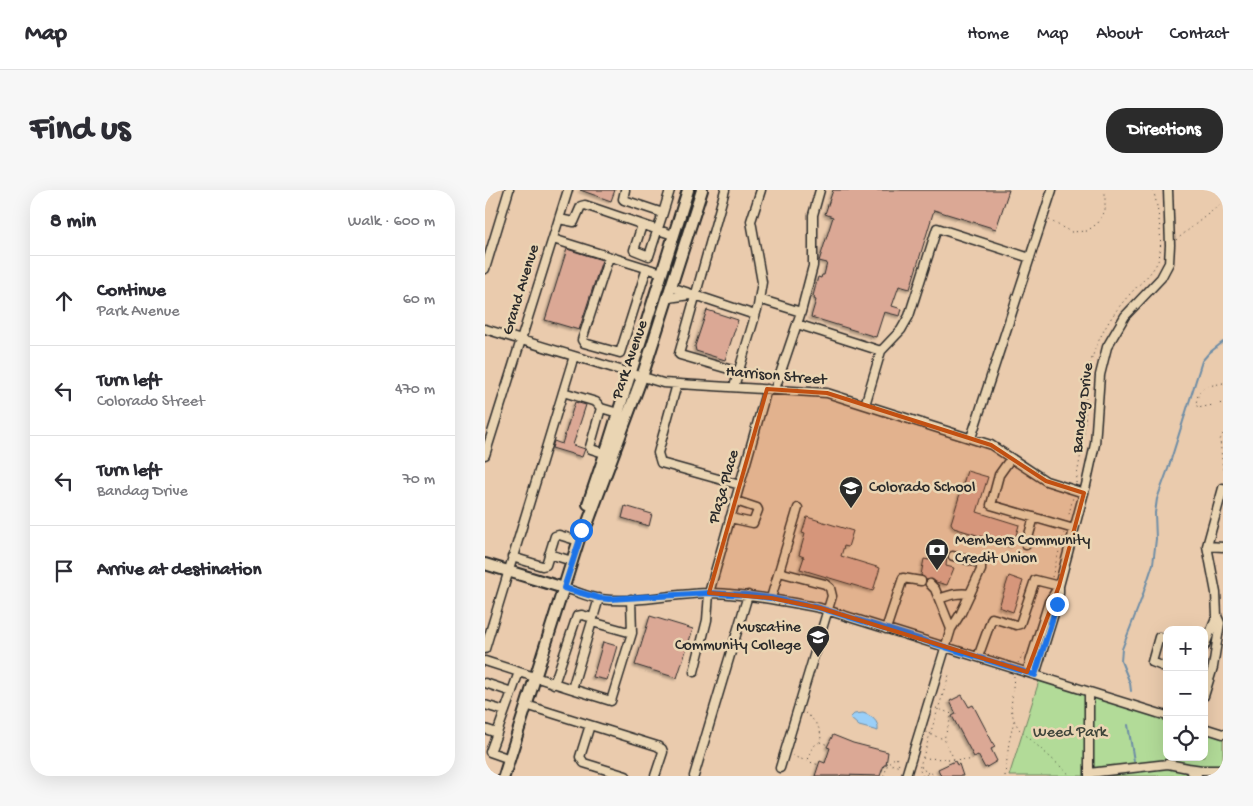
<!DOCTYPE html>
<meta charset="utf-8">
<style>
body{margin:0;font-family:"Gochi Hand",sans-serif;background:#f7f7f7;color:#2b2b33}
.controls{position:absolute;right:15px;bottom:15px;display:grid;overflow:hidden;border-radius:10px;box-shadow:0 5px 20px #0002}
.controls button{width:45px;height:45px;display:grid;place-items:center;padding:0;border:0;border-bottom:1px solid #e1e1e2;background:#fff;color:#2b2b33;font:25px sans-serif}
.stop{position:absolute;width:15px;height:15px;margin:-11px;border:4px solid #1a73e8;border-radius:50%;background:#fff}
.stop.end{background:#1a73e8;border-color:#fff;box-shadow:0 1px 5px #0008}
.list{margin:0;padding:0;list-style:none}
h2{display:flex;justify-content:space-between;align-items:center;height:65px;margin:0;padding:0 20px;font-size:21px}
h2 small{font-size:16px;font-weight:400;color:#7c7c81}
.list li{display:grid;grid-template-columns:32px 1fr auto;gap:15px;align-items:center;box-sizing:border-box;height:90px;padding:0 20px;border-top:1px solid #e1e1e2}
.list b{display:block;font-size:19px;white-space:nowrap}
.list p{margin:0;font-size:16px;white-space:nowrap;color:#7c7c81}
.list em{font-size:16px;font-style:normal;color:#7c7c81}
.icon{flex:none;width:28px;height:28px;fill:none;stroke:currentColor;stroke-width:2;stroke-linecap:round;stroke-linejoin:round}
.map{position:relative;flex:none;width:738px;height:586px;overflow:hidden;border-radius:20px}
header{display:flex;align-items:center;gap:30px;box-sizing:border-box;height:70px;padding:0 25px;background:#fff;border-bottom:1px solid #e1e1e2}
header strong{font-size:24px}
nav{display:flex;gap:28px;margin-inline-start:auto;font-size:18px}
.intro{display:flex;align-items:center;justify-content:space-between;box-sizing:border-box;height:120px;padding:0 30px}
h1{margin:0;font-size:35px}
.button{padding:12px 22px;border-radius:20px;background:#2b2b2b;color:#fff;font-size:18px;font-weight:700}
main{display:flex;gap:30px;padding:0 30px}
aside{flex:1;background:#fff;border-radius:20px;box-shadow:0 5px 20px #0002}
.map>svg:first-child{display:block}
.green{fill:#b2db98;stroke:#6e8362}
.water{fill:#9acff8;stroke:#6e8da6}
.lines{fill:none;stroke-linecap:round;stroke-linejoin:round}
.stream{stroke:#6e8da6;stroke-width:2}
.building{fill:#dba895;stroke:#2b2b2b;filter:url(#shadow)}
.minor-casing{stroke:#2b2b2b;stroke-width:11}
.major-casing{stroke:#2b2b2b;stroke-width:14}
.path{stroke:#2b2b2b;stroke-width:1;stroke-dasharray:1 4;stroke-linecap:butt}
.minor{stroke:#ead5b3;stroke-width:8}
.major{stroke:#ead5b3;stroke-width:10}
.route{stroke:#1a73e8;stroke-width:6}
.marked{fill:#c25012;fill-opacity:0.2;stroke:#c25012;stroke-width:4;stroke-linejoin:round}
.labels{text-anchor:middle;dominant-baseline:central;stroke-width:5;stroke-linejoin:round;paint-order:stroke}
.street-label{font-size:16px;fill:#2b2b2b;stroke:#ead5b3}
.poi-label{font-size:16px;fill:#2b2b2b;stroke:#ead5b3;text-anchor:start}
.park-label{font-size:16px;fill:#3f453b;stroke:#ead5b3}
</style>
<header>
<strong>Map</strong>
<nav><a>Home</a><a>Map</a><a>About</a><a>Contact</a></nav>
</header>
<div class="intro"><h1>Find us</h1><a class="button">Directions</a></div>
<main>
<aside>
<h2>8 min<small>Walk · 600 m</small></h2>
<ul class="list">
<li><svg class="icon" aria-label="ahead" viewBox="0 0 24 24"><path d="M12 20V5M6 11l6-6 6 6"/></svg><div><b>Continue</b><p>Park Avenue</p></div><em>60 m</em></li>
<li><svg class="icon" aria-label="left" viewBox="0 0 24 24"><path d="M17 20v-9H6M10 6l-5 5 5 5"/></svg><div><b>Turn left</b><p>Colorado Street</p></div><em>470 m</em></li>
<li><svg class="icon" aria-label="left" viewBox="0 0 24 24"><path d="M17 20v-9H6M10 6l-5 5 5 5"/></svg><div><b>Turn left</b><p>Bandag Drive</p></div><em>70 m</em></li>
<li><svg class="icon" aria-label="arrive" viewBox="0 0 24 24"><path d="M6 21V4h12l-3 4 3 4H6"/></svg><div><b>Arrive at destination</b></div></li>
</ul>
</aside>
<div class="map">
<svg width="738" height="586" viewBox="0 0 738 586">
<defs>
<filter id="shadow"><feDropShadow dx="-2" dy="2" stdDeviation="1" flood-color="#0004"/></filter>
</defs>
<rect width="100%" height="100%" fill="#eacbad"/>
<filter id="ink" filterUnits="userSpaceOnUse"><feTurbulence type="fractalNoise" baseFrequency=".02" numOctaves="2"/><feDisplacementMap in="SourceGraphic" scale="10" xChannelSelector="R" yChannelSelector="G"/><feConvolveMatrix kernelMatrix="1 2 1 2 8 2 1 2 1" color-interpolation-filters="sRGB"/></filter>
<g filter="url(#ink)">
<path class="green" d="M555,488L682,527V567H719V538L738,544V586H524Z"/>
<path class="water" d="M378,523C387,526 394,531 393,541L374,536L365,528L369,524Z"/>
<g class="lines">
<path class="stream" d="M646,501L645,493L636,471L637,459L656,410L668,374L671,349L670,323L672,309L683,279L717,171L724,163L738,152
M643,535L649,571"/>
</g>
<path class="building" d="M95,0H130L126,11Z
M348,0H524L511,39L449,20L425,99L414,96L407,116L417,119L415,126L399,122L391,147L326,127L331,110L329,109L330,107L328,106L333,87L336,88L337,85H339L342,73L334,71L348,27L340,24Z
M82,59L117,70L94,140L60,130Z
M222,120L253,130L240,170L211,161L210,156Z
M90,212L101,215L88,255L100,259L97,267L67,258L69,251L77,254Z
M482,281L503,287L492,322L534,335L528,356L469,338L466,333Z
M140,316L167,324L164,336L137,328Z
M322,327L368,341L363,357L359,356L356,366L395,378L388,401L315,379L319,367L314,365L320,344L317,343Z
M447,361L462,365L461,376L469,378L462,395L451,392L447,389L441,390L436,385L439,369L444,370Z
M524,386L538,391L528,422L514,417Z
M165,426L208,439L192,488L150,475Z
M118,452L132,456L122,490L108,487Z
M477,505L484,517L488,515L510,557L506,559L512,571L500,578L493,565L489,567L467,526L471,524L465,511Z
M348,545L368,553L403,562L401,575H399L395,586L356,585L355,586H330L335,571L340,573L345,558L342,557Z
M470,571L472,575L474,574L478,586H456L453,579Z"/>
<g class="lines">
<g class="minor-casing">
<path id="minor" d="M140,0L138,9L139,10L178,23L185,0
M240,0L194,164L195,165L254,182
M74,29L89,32L96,16L100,15L188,45
M157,35L149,60L164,66L178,23
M68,49L177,83
M124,67L97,150L99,153L135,163L162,78
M0,79L24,0
M186,97L270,125
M183,108L205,105
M274,109L316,122L312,134
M316,122L328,76V25L335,0
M0,139L178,193L342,203L506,255L561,291L599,303
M396,161L416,140L424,126L452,38L545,68
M192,194L173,263L176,273L255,295
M249,197L273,116L277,92L266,31L276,0
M290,199L312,134L396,161L380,215
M78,202L111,212L116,218
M486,248L567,0
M0,265L83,0
M125,265L106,259L105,257L116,218L133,223
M526,268L514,285L506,315L589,339
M245,328L268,333L273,320L272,318L251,311
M541,355L549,327
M722,356L738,357
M64,364L87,371
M27,367L57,376L61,375L70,346L74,345L94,351
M294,382L340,394L345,398L347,406L295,578
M79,398C90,401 103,407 115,409C152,414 189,403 226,403C263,404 299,411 335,418L682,526
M286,408L313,318
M454,409C465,405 473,402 485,404
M107,432L147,443
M401,439L418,388L436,391
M466,439L476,423L496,380V375L494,373L468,366
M682,450L674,447L667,472L682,478
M719,457L732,426
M0,459L89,166
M493,467L507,428L531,435L535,434L550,390L574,396
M0,471L87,499L114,408
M209,482L222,430L224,403L282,199
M542,482L564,412L574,396L601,295L610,254L615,185L622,157L640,126L676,88L684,73L685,55L683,0
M550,485L572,414L574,403V396
M0,493L27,502
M69,494L92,426L97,425L108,428
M87,499L126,511L147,443L146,409
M604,502V586
M719,506L728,477L735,433L732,426L731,403L722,356L738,298
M0,515L20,521
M41,515L172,556L177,559L178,562L170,586
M105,535L95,567L99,573L141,586
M719,538L738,544
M0,539L12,543L5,562L25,569
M12,543L34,482
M604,583L674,575L683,574L703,578
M209,586L263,405
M421,586L466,439L450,399L445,394
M712,586L703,578L717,580H738"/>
</g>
<g class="major-casing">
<path id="major" d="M103,314L123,255L203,0
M0,374L79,398
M19,586L95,346L103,332L157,187L217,0"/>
</g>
<path class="path" d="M564,30L586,42L602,41L613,33L620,21V0
M691,50L733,16L738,14
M738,193C721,197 714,195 711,214L713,218L738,213
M738,244L735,250L738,280
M591,293C593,277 597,260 599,244C602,219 599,193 607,168C615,144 628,122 646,103C655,93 667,84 673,71C679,57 673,14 668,0
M583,329L588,307
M567,387L579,343
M533,473L540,461
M529,486L526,519L529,530L534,539L586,586
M451,518L467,524L459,549L472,575
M320,523C328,528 339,541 335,551C334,553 331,554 329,556C325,560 324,566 323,571
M441,543L459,549
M335,552L343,555
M307,566L334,575
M438,568L486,570L493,566
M402,573L415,577
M436,577H438L442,586
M442,583L445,582L450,586
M399,586L403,573L411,567L415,577
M438,586L434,579L464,485
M520,586L524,552L529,531"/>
<use href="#minor" class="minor"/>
<use href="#major" class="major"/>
</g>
</g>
<g class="lines" filter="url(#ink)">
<path class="route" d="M96,340V346L79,398L114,408L124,409L224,403L263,405L286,408L335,418L550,485L572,414"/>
</g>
<path class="marked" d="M282,199L342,203L506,255L561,291L599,303L574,396L542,482L335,418L286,408L224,403Z"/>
<defs>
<g id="school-pin" transform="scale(1.25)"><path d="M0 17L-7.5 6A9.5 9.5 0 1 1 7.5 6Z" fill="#2b2b2b" stroke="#ead5b3"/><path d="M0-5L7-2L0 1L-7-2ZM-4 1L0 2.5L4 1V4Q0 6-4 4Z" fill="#fff"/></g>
<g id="bank-pin" transform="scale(1.25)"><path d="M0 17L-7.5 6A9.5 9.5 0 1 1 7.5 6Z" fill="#2b2b2b" stroke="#ead5b3"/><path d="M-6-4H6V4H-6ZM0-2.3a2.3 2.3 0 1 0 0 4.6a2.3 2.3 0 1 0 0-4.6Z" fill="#fff"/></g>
<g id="university-pin" transform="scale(1.25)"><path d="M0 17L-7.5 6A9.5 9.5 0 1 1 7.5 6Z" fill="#2b2b2b" stroke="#ead5b3"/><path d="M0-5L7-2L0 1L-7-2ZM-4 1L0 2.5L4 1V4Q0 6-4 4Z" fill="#fff"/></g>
</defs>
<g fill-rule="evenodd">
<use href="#school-pin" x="366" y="298"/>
<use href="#bank-pin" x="452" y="360"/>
<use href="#university-pin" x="333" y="447"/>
</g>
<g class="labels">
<g class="street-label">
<text transform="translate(37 100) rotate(-73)">Grand Avenue</text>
<text transform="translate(146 170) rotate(-71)">Park Avenue</text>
<text transform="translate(291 187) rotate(5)">Harrison Street</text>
<text transform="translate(599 218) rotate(-83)">Bandag Drive</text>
<text transform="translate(240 297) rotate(-74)">Plaza Place</text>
</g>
<g class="poi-label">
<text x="384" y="298">Colorado School</text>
<text x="470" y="351">Members Community<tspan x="470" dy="18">Credit Union</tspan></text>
<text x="316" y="438" text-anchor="end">Muscatine<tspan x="316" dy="18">Community College</tspan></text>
</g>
<g class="park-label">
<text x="585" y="543">Weed Park</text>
</g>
</g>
</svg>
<div class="controls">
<button>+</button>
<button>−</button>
<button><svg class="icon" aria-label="locate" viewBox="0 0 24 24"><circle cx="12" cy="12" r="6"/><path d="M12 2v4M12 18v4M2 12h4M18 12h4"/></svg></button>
</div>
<div class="stop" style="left:96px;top:340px"></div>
<div class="stop end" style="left:572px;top:414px"></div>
</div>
</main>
